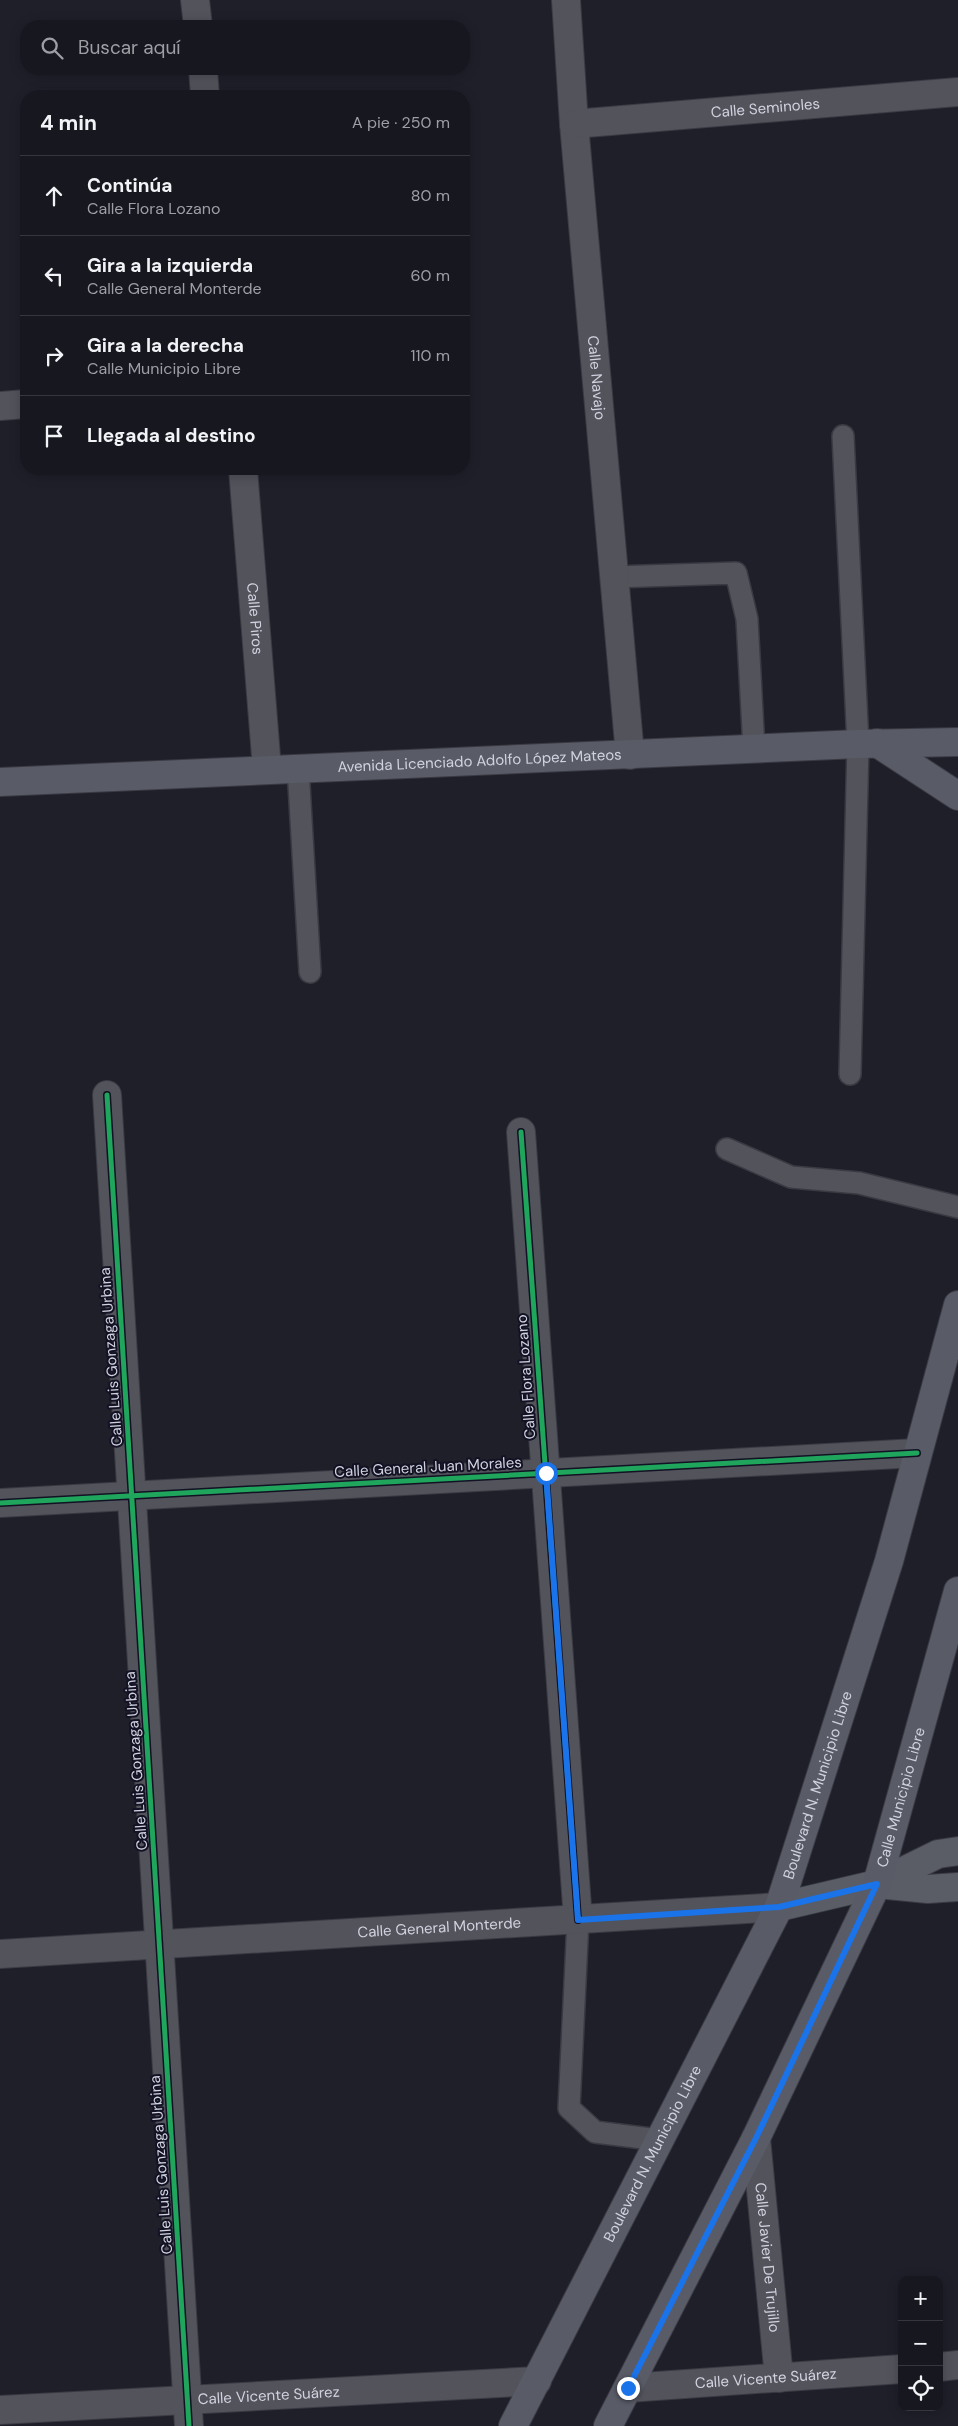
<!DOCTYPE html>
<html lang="es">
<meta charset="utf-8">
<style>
body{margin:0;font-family:"DM Sans",sans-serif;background:#24242d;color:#f1f3f6}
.controls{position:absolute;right:15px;bottom:15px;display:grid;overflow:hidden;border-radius:10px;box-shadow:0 2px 12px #0003}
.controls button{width:45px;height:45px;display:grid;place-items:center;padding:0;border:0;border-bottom:1px solid #36363e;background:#171720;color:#f1f3f6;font:25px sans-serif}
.stop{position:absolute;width:15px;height:15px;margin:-11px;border:4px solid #1a73e8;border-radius:50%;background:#fff}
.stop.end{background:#1a73e8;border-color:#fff;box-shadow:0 1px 5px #0008}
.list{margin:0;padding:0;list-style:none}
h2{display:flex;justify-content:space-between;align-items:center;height:65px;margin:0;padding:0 20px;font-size:21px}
h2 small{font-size:16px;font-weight:400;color:#9e9fa5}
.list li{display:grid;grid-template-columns:32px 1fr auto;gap:15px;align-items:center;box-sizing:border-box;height:80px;padding:0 20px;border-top:1px solid #36363e}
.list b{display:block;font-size:19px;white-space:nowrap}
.list p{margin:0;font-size:16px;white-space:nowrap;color:#9e9fa5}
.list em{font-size:16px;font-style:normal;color:#9e9fa5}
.icon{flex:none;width:28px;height:28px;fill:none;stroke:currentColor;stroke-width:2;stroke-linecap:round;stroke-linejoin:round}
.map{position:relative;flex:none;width:958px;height:2426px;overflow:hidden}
.search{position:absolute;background:#171720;box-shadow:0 2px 12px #0003;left:20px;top:20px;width:450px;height:55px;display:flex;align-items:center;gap:12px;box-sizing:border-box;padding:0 18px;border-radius:20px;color:#9e9fa5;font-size:19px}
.panel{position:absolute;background:#171720;box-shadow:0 2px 12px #0003;left:20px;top:90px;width:450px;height:385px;border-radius:20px}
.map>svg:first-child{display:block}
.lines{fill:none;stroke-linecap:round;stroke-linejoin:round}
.service-casing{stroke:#3a3a43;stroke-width:24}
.minor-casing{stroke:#3a3a43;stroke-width:30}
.secondary-casing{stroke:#3a3a43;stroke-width:30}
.primary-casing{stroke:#3a3a43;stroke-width:30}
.service{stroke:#52535b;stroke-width:21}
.minor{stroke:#52535b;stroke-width:28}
.secondary{stroke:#5a5d66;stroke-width:28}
.primary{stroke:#595b67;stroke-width:28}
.cycleway-casing{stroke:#121224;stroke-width:8}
.cycleway{stroke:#20a55d;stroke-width:5}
.route{stroke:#1a73e8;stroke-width:6}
.labels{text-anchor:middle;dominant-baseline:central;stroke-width:4;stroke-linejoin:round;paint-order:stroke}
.street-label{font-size:15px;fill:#d1d2df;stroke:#121224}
</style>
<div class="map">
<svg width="958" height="2426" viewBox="0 0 958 2426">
<rect width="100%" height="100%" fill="#1f1f2a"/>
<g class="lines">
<g class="service-casing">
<path id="service" d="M843,436L858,744L850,1074
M614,577L736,573L747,619L754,749
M298,768L310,972
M727,1149L791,1177L859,1183L958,1207
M578,1920L569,2108L595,2132L659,2140"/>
</g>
<g class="minor-casing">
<g id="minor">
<path d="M195,0L198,26"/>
<path id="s1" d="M566,0L574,124L630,755"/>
<path d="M203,69L205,96"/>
<path id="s2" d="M574,124L958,92"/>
<path d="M0,406L26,404"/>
<path id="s3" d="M243,469L267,769"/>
<path d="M107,1095L189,2426"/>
<path d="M521,1132L578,1920"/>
<path d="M0,1503L917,1453"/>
<path id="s4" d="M0,1954L779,1907"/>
<path id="s5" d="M756,2138L779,2378"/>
<path d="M939,2367L958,2365"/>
<path id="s6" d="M628,2388L902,2369"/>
<path id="s7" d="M0,2410L537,2381"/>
</g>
</g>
<g class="secondary-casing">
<path id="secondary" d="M877,1884L928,1889L958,1887
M779,1907L877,1884L938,1854L958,1851"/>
</g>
<g class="primary-casing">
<g id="primary">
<path d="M877,743L958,796"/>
<path id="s8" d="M0,782L858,744L958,742"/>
<path id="s9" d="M513,2426L779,1907L889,1561L958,1305"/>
<path id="s10" d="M608,2426L756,2138L877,1884L958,1591"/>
</g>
</g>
<use href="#service" class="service"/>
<use href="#minor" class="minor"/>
<use href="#secondary" class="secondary"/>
<use href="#primary" class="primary"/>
<g class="cycleway-casing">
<path id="cycleway" d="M107,1095L189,2426
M521,1132L578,1920
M0,1503L917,1453"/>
</g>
<use href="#cycleway" class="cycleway"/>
</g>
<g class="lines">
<path class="route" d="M546,1473L578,1920L779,1907L877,1884L756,2138L628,2388"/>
</g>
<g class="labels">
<g class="street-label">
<text stroke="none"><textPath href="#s2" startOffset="192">Calle Seminoles</textPath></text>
<text stroke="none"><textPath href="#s1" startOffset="379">Calle Navajo</textPath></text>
<text stroke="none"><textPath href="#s3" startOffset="150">Calle Piros</textPath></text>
<text stroke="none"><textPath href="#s8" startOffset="480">Avenida Licenciado Adolfo López Mateos</textPath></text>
<text transform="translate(111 1357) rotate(-94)">Calle Luis Gonzaga Urbina</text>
<text transform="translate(526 1377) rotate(-94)">Calle Flora Lozano</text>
<text transform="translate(428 1467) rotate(-3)">Calle General Juan Morales</text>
<text transform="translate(136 1761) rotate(-94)">Calle Luis Gonzaga Urbina</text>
<text stroke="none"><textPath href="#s9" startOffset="711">Boulevard N. Municipio Libre</textPath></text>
<text stroke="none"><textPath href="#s10" startOffset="695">Calle Municipio Libre</textPath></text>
<text stroke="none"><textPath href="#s4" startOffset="440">Calle General Monterde</textPath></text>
<text stroke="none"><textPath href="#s9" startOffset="306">Boulevard N. Municipio Libre</textPath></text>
<text transform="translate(161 2165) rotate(-94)">Calle Luis Gonzaga Urbina</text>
<text stroke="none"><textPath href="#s5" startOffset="120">Calle Javier De Trujillo</textPath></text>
<text stroke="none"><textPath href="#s6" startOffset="138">Calle Vicente Suárez</textPath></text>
<text stroke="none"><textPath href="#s7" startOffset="269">Calle Vicente Suárez</textPath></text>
</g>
</g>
</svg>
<div class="controls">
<button>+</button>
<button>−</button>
<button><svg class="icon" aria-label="locate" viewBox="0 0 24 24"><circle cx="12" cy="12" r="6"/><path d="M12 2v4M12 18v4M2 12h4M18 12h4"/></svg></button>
</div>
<div class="stop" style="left:546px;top:1473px"></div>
<div class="stop end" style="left:628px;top:2388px"></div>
<div class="search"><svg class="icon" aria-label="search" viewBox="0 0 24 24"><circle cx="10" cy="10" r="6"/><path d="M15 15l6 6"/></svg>Buscar aquí</div>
<section class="panel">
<h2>4 min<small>A pie · 250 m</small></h2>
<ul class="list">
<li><svg class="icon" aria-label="ahead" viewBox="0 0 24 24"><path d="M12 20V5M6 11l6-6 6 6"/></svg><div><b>Continúa</b><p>Calle Flora Lozano</p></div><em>80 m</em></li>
<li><svg class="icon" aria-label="left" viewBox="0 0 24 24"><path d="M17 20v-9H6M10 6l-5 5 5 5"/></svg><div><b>Gira a la izquierda</b><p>Calle General Monterde</p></div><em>60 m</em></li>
<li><svg class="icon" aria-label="right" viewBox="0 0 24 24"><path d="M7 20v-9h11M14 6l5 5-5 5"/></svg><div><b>Gira a la derecha</b><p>Calle Municipio Libre</p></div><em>110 m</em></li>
<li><svg class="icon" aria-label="arrive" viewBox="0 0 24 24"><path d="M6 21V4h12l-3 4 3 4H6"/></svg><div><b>Llegada al destino</b></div></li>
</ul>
</section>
</div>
